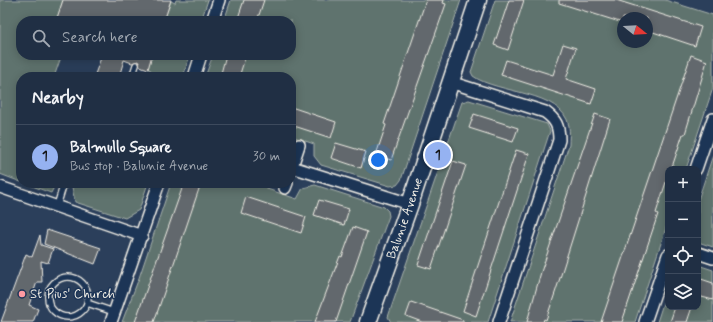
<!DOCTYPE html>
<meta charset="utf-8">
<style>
body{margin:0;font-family:Mynerve,sans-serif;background:#2d3b4f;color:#f1f3f6}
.controls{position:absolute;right:12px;bottom:12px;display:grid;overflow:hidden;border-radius:8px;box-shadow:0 2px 10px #0003}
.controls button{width:36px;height:36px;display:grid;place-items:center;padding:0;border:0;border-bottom:1px solid #3d4a5d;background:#202f44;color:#f1f3f6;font:20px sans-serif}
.compass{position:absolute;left:617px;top:12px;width:36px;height:36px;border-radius:50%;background:#202f44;box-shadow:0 2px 10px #0003;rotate:108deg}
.you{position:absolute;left:378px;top:160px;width:14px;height:14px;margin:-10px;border:3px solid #fff;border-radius:50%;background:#1a73e8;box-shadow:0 0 0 6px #1a73e833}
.badge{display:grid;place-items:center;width:26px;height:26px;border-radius:50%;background:#95b2f1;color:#111;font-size:13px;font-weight:700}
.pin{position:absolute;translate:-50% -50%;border:2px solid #fff;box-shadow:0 1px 4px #0006}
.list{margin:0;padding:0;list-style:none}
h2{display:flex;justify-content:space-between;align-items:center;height:52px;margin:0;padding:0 16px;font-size:17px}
h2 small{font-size:13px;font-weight:400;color:#a2a9b2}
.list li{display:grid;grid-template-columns:26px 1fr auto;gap:12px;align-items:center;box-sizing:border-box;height:64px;padding:0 16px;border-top:1px solid #3d4a5d}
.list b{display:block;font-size:15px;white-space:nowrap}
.list p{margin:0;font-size:13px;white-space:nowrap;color:#a2a9b2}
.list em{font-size:13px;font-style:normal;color:#a2a9b2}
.icon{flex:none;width:22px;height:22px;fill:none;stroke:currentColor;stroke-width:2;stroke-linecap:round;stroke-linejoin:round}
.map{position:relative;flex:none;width:713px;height:322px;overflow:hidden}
.search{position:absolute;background:#202f44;box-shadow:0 2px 10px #0003;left:16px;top:16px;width:280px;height:44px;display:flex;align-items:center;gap:10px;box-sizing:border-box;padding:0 14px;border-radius:16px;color:#a2a9b2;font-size:15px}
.panel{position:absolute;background:#202f44;box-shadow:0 2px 10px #0003;left:16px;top:72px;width:280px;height:116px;border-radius:16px}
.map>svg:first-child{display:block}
.green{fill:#5e736e;stroke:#a9b2ab;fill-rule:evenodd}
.building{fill:#62676d;stroke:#f4f1e8}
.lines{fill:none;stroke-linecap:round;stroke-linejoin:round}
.lane-casing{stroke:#f4f1e8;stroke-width:8}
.street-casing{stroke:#f4f1e8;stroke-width:14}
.secondary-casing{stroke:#f4f1e8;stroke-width:19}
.lane{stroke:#1d3557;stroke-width:5.5}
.street{stroke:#1d3557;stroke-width:11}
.secondary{stroke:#1d3557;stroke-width:16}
.poi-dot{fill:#ff9aa2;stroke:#1d3557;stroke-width:1.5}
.labels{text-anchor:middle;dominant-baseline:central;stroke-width:3;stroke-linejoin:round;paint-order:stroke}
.street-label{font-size:13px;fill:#f4f1e8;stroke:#1d3557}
.poi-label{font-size:13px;fill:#f4f1e8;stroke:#1d3557;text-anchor:start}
</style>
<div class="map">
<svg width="713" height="322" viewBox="0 0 713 322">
<rect width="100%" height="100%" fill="#2b3f5b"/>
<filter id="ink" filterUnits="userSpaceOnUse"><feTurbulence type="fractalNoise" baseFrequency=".025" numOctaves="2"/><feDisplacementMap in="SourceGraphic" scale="8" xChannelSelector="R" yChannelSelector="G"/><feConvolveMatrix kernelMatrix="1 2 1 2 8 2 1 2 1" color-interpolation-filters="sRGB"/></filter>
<g filter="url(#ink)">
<path class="green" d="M0,0H63L56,21H21V55H58L61,57L54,77H21V182L0,174Z
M176,0H208L201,21H164L171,1L175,3Z
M231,0H461L401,180L397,185L390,186L321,165L314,156V144L291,136V77H205L213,55H291V21H224Z
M495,0H665L713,15V88L686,169H668V222L635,322H510L569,145C569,139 570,132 569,126C562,90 497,94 473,76L471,72ZM623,18H647V42H623Z
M152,55H190L183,77H148L151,70L148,69Z
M469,100L547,124L550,131L488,322H391L388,317L462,102Z
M713,155V247L698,242V200Z
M24,183H56L51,193Z
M74,183H148L139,210L125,218L75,202L72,187Z
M171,183H269L267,189L297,199L303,188L315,185L384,207L388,211L389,216L350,322H122L139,278Z
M698,265L713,270V322H657L668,288V307H698Z"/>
<path class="building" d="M63,0H171L164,21H56Z
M244,0H264L257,21H237Z
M426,0H444L443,3L446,4L391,160L376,155L386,125L384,124Z
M509,0H524L508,50L494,45Z
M559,0H616L701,27L695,46L647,30V18H623V23L559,3Z
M563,44L576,48L566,79L596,89L591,104L501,75L506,60L553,75Z
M102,55H152L148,69L140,66L138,61L132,63L124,60L119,77H94Z
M226,55H246L239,77H220Z
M691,55L707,61L685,134H683L673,164L670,169H668V176L656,213L658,214L622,322H601Z
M291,107L336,122L331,138L291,125Z
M474,114L518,128L513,142L469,128Z
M595,114L610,119L560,278L546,320L544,319L543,322H527L541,272Z
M336,143L366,152L361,168L331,158Z
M516,150L529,154L476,316L463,311Z
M453,161L466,165L431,269L418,265Z
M184,183H201L154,322H135Z
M246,197L306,217L301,233L241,213Z
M319,200L349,209L344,225L314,215Z
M353,227L367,232L336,322H315L340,256L342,257Z
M47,230L101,248L95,264L44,244Z
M40,235L41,245L53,249L48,263L41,261L42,282H37L29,305L38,309L33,322H1L26,254L32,257Z
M698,278L713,283V300L698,296Z
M411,302L463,320V322H422L406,316Z
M675,307H692L687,322H670Z"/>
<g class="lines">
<g class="lane-casing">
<path id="lane" d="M132,77L136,65
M57,206L64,183
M48 297a20 20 0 1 1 40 0a20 20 0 1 1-40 0Z
M87,303L114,312"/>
</g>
<g class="street-casing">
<path id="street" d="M212,21L219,0
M194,77L201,55
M450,82L545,112C556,120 559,126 559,140L499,322
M292,167L410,204
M291,169L299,145
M696,169L713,119
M0,187L142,236
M285,188L287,183
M698,253L713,258
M111,322L159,183
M645,322L668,255"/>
</g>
<g class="secondary-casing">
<g id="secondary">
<path id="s1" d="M368,322L410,204L478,0"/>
</g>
</g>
<use href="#lane" class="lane"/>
<use href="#street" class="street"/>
<use href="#secondary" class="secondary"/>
</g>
</g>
<circle class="poi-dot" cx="22" cy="294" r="4"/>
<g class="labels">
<g class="street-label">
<text stroke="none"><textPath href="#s1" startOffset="110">Balunie Avenue</textPath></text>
</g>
<g class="poi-label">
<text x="30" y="294">St Pius' Church</text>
</g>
</g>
</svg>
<div class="controls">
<button>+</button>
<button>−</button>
<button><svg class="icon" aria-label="locate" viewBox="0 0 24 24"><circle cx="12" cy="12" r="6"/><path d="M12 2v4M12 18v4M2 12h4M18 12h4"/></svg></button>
<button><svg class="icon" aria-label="layers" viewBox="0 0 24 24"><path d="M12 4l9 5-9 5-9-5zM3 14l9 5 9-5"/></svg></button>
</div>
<svg class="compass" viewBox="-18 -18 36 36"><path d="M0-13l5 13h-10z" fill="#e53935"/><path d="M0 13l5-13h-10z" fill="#a2a9b2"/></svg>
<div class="you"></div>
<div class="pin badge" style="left:438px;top:155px">1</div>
<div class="search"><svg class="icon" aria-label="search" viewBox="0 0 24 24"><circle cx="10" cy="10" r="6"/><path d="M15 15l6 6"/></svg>Search here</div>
<section class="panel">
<h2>Nearby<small></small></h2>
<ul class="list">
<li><span class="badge">1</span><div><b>Balmullo Square</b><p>Bus stop · Balunie Avenue</p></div><em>30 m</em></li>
</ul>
</section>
</div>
